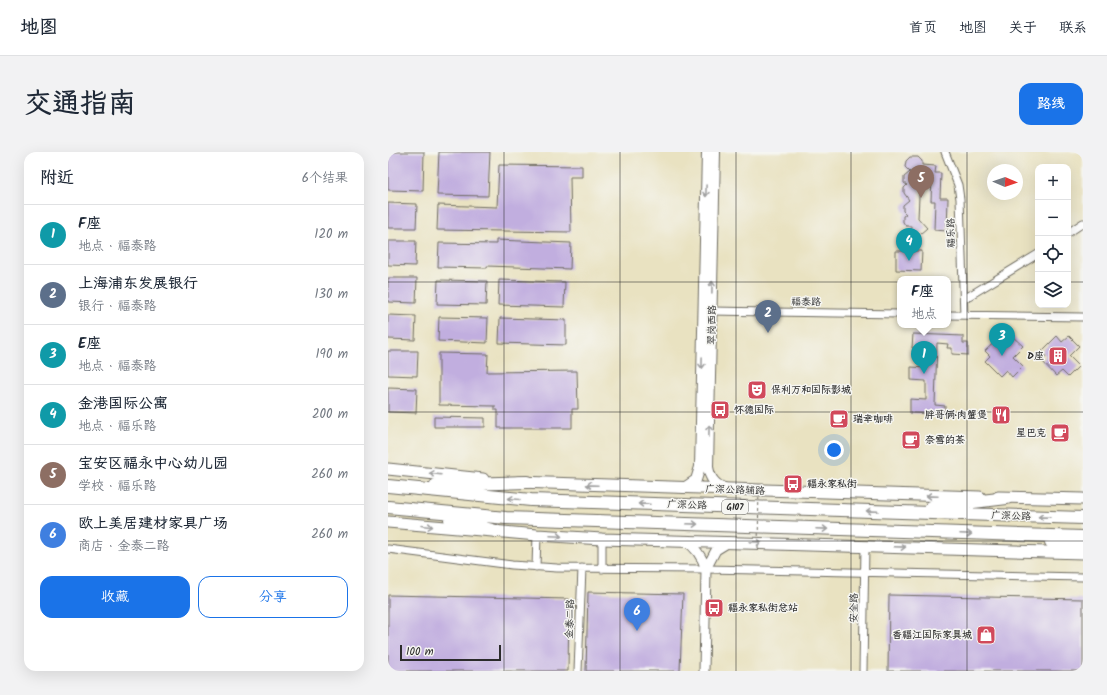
<!DOCTYPE html>
<html lang="zh">
<meta charset="utf-8">
<style>
body{margin:0;font-family:Kalam,"LXGW WenKai TC",sans-serif;background:#f2f2f3;color:#1f2937}
.controls{position:absolute;right:12px;top:12px;display:grid;overflow:hidden;border-radius:8px;box-shadow:0 4px 16px #0002}
.controls button{width:36px;height:36px;display:grid;place-items:center;padding:0;border:0;border-bottom:1px solid #e0e1e3;background:#fff;color:#1f2937;font:20px sans-serif}
.compass{position:absolute;left:599px;top:12px;width:36px;height:36px;border-radius:50%;background:#fff;box-shadow:0 4px 16px #0002;rotate:92deg}
.scale{position:absolute;left:12px;bottom:10px;width:101px;box-sizing:border-box;padding-left:4px;border:2px solid #2b2b2b;border-top:0;font-size:11px;line-height:14px;white-space:nowrap;color:#2b2b2b;-webkit-text-stroke:3px #f6f6f2;paint-order:stroke}
.you{position:absolute;left:446px;top:298px;width:14px;height:14px;margin:-10px;border:3px solid #fff;border-radius:50%;background:#1a73e8;box-shadow:0 0 0 6px #1a73e833}
.badge{display:grid;place-items:center;width:26px;height:26px;border-radius:50%;background:#1a73e8;color:#fff;font-size:13px;font-weight:700}
.pin{position:absolute;translate:-50% -33px;filter:drop-shadow(0 1px 2px #0008)}
.pin::after{content:'';position:absolute;top:21px;width:14px;height:12px;background:inherit;clip-path:polygon(0 0,100% 0,50% 100%)}
.popup{position:absolute;left:509px;top:124px;width:54px;height:52px;box-sizing:border-box;display:grid;place-content:center;border-radius:8px;background:#fff;filter:drop-shadow(0 1px 3px #0005);font-size:13px;white-space:nowrap;color:#747a83}
.popup b{font-size:15px;color:#1f2937}
.popup::after{content:'';position:absolute;left:50%;top:100%;margin-left:-8px;border:8px solid transparent;border-top-color:#fff}
.list{margin:0;padding:0;list-style:none}
h2{display:flex;justify-content:space-between;align-items:center;height:52px;margin:0;padding:0 16px;font-size:17px}
h2 small{font-size:13px;font-weight:400;color:#747a83}
.list li{display:grid;grid-template-columns:26px 1fr auto;gap:12px;align-items:center;box-sizing:border-box;height:60px;padding:0 16px;border-top:1px solid #e0e1e3}
.list b{display:block;font-size:15px;white-space:nowrap}
.list p{margin:0;font-size:13px;white-space:nowrap;color:#747a83}
.list em{font-size:13px;font-style:normal;color:#747a83}
.actions{display:flex;gap:8px;padding:12px 16px}
.actions a{flex:1;padding:9px 0;border:1px solid #1a73e8;border-radius:12px;text-align:center;font-size:14px;color:#1a73e8}
.actions .main{background:#1a73e8;color:#fff}
.icon{flex:none;width:22px;height:22px;fill:none;stroke:currentColor;stroke-width:2;stroke-linecap:round;stroke-linejoin:round}
.map{position:relative;flex:none;width:695px;height:519px;overflow:hidden;border-radius:12px}
header{display:flex;align-items:center;gap:24px;box-sizing:border-box;height:56px;padding:0 20px;background:#fff;border-bottom:1px solid #e0e1e3}
header strong{font-size:19px}
nav{display:flex;gap:22px;margin-inline-start:auto;font-size:14px}
.intro{display:flex;align-items:center;justify-content:space-between;box-sizing:border-box;height:96px;padding:0 24px}
h1{margin:0;font-size:28px}
.button{padding:10px 18px;border-radius:12px;background:#1a73e8;color:#fff;font-size:14px;font-weight:700}
main{display:flex;gap:24px;padding:0 24px}
aside{flex:1;background:#fff;border-radius:12px;box-shadow:0 4px 16px #0002}
.map>svg:first-child{display:block}
.building{fill:#c1aedf}
.lines{fill:none;stroke-linecap:round;stroke-linejoin:round}
.minor-casing{stroke:#6e6b60;stroke-width:9}
.tertiary-casing{stroke:#6e6b60;stroke-width:11}
.secondary-casing{stroke:#6e6b60;stroke-width:12}
.primary-casing{stroke:#6e6b60;stroke-width:13}
.trunk-casing{stroke:#6e6b60;stroke-width:14}
.minor{stroke:#fff;stroke-width:7}
.tertiary{stroke:#fff;stroke-width:9}
.secondary{stroke:#fff;stroke-width:10}
.primary{stroke:#fff;stroke-width:11}
.trunk{stroke:#fff;stroke-width:12}
.path-bridge{stroke:#6e6b60;stroke-width:1;stroke-dasharray:3 3;stroke-linecap:butt}
.oneway{stroke:#a0a0a0}
.grid{fill:none;stroke:#2b2b2b;stroke-width:1;stroke-opacity:0.55}
.labels{text-anchor:middle;dominant-baseline:central;stroke-width:3;stroke-linejoin:round;paint-order:stroke}
.shield{fill:#f6f6f2;stroke:#686867;stroke-width:1}
.shield-label{font-size:9px;font-weight:bold;fill:#2b2b2b}
.street-label{font-size:10px;fill:#2b2b2b;stroke:#f6f6f2}
.poi-label{font-size:10px;font-weight:bold;fill:#2b2b2b;stroke:#f6f6f2;text-anchor:start}
</style>
<header>
<strong>地图</strong>
<nav><a>首页</a><a>地图</a><a>关于</a><a>联系</a></nav>
</header>
<div class="intro"><h1>交通指南</h1><a class="button">路线</a></div>
<main>
<aside>
<h2>附近<small>6个结果</small></h2>
<ul class="list">
<li><span class="badge" style="background:#0f9aa8">1</span><div><b>F座</b><p>地点 · 福泰路</p></div><em>120 m</em></li>
<li><span class="badge" style="background:#5c6f8a">2</span><div><b>上海浦东发展银行</b><p>银行 · 福泰路</p></div><em>130 m</em></li>
<li><span class="badge" style="background:#0f9aa8">3</span><div><b>E座</b><p>地点 · 福泰路</p></div><em>190 m</em></li>
<li><span class="badge" style="background:#0f9aa8">4</span><div><b>金港国际公寓</b><p>地点 · 福乐路</p></div><em>200 m</em></li>
<li><span class="badge" style="background:#8d6e63">5</span><div><b>宝安区福永中心幼儿园</b><p>学校 · 福乐路</p></div><em>260 m</em></li>
<li><span class="badge" style="background:#3f7fe0">6</span><div><b>欧上美居建材家具广场</b><p>商店 · 金泰二路</p></div><em>260 m</em></li>
</ul>
<div class="actions"><a class="main">收藏</a><a>分享</a></div>
</aside>
<div class="map">
<svg width="695" height="519" viewBox="0 0 695 519">
<rect width="100%" height="100%" fill="#f6f6f2"/>
<filter id="ink" filterUnits="userSpaceOnUse"><feTurbulence type="fractalNoise" baseFrequency=".025" numOctaves="2"/><feDisplacementMap in="SourceGraphic" scale="8" xChannelSelector="R" yChannelSelector="G"/><feConvolveMatrix kernelMatrix="1 2 1 2 8 2 1 2 1" color-interpolation-filters="sRGB"/></filter>
<filter id="wash" filterUnits="userSpaceOnUse"><feTurbulence type="fractalNoise" baseFrequency=".012" numOctaves="4" result="noise"/><feDisplacementMap in="SourceGraphic" scale="16" xChannelSelector="R" yChannelSelector="G"/><feGaussianBlur stdDeviation="0.9" result="paint"/><feColorMatrix in="noise" values="0 0 0 0 0 0 0 0 0 0 0 0 0 0 0 0 0 1.4 0 .05"/><feComposite in="paint" operator="in"/></filter>
<g filter="url(#wash)">
<rect width="100%" height="100%" fill="#e9e2c1"/>
<g id="blocks">
<path class="building" d="M0,0H36L35,39L0,38Z
M51,0H102L100,44L49,43Z
M522,5H530L534,9V13L548,14L547,21H553L552,46H560L559,79L546,78L547,49H543L544,24H532L530,66L539,76L532,82H526L523,78V74H518L515,70V64L518,62L515,59V53L521,48L516,41V36L519,33L516,31V25L522,20L517,15L518,9Z
M111,13L194,14V25H182L183,80L49,78L50,53L109,55Z
M0,51L29,52L28,76H0Z
M108,88L183,91L182,117L99,114V116L50,115L51,91L108,92Z
M0,89H28L27,114L0,113Z
M508,99H534L533,119L508,118Z
M0,126H29L28,151L0,150Z
M50,128L99,129L98,153L49,152Z
M111,128L177,130L176,155L110,153Z
M0,163L28,164L27,188L0,187Z
M51,165L100,166L99,191L50,189Z
M112,166L178,168V193L111,191Z
M525,182L575,184V191H580V203L564,202V196H559L560,192L549,191L547,253L557,254V262L522,261V247L538,248V229L523,228V215L539,216L540,197L524,196Z
M613,184L618,190L624,184L635,194L625,204L635,214L624,225L618,218L612,224L597,209L602,204L597,199Z
M669,184L674,190L681,184L691,194L681,204L691,214L680,225L674,219L668,224L654,209L658,204L654,199Z
M0,199H30L29,224L0,223Z
M51,201L100,202L99,220L189,219L190,257H184V276H110V258H107V254L51,253Z
M0,236L29,237L28,261L0,260Z
M46,265L97,266V275H46Z
M200,440L295,442L292,519H198Z
M0,443L181,447L180,519H0Z
M501,443L695,447V519H500Z"/>
</g>
</g>
<g filter="url(#ink)">
<use href="#blocks" fill-opacity="0" stroke="#6e6b60" stroke-width="1"/>
<g class="lines">
<g class="minor-casing">
<path id="minor" d="M557,0L570,33L572,47L576,163
M680,81L695,71
M576,147L650,102
M324,159L512,162
M560,163L695,165
M0,397L124,413L169,416L318,417L695,425
M148,415L149,383
M214,417V387
M190,519L194,416
M475,519L477,394"/>
</g>
<g class="tertiary-casing">
<path id="tertiary" d="M297,389C308,395 314,405 318,417
M316,519L318,417L328,398L341,390"/>
</g>
<g class="secondary-casing">
<path id="secondary" d="M327,0L320,315C322,327 327,333 338,337
M296,336L308,328L312,315L319,0"/>
</g>
<g class="primary-casing">
<path id="primary" d="M0,317L95,327
M130,330L592,345
M610,345L695,347
M0,370L149,383L214,387L695,401"/>
</g>
<g class="trunk-casing">
<path id="trunk" d="M48,333L139,330
M0,334L143,348L695,366
M0,355L118,366L695,385
M543,355L619,346
M62,367L108,379
M663,390L695,397"/>
</g>
<use href="#minor" class="minor"/>
<use href="#tertiary" class="tertiary"/>
<use href="#secondary" class="secondary"/>
<use href="#primary" class="primary"/>
<use href="#trunk" class="trunk"/>
<path class="path-bridge" d="M370,396L371,333"/>
</g>
<defs><path id="oneway-shaft" d="M-6 0H5M1.5-3L5.5 0L1.5 3" fill="none" stroke-width="1.6" stroke-linecap="round" stroke-linejoin="round"/></defs>
<g class="oneway">
<use href="#oneway-shaft" transform="translate(318 39) rotate(91)"/>
<use href="#oneway-shaft" transform="translate(324 135) rotate(-89)"/>
<use href="#oneway-shaft" transform="translate(314 211) rotate(91)"/>
<use href="#oneway-shaft" transform="translate(321 279) rotate(-89)"/>
<use href="#oneway-shaft" transform="translate(47 322) rotate(-173)"/>
<use href="#oneway-shaft" transform="translate(204 333) rotate(-178)"/>
<use href="#oneway-shaft" transform="translate(544 344) rotate(-178)"/>
<use href="#oneway-shaft" transform="translate(126 347) rotate(-175)"/>
<use href="#oneway-shaft" transform="translate(256 352) rotate(-178)"/>
<use href="#oneway-shaft" transform="translate(484 359) rotate(-178)"/>
<use href="#oneway-shaft" transform="translate(656 365) rotate(-178)"/>
<use href="#oneway-shaft" transform="translate(304 372) rotate(2)"/>
<use href="#oneway-shaft" transform="translate(39 374) rotate(5)"/>
<use href="#oneway-shaft" transform="translate(434 377) rotate(2)"/>
<use href="#oneway-shaft" transform="translate(578 382) rotate(2)"/>
<use href="#oneway-shaft" transform="translate(168 384) rotate(3)"/>
<use href="#oneway-shaft" transform="translate(368 390) rotate(2)"/>
<use href="#oneway-shaft" transform="translate(512 395) rotate(2)"/>
</g>
</g>
<path class="grid" d="M116,0V519M232,0V519M348,0V519M463,0V519M579,0V519M0,130H650M680,130H695M0,260H695M0,389H695"/>
<defs>
<g id="building-square" transform="scale(1)"><rect x="-9" y="-9" width="18" height="18" rx="4" fill="#d1495b" stroke="#f6f6f2"/><path d="M-4-6H4V6H1V3H-1V6H-4ZM-2.5-4.3h1.7v1.8h-1.7ZM.8-4.3h1.7v1.8H.8ZM-2.5-1h1.7V.8h-1.7ZM.8-1h1.7V.8H.8Z" fill="#fff"/></g>
<g id="theatre-square" transform="scale(1)"><rect x="-9" y="-9" width="18" height="18" rx="4" fill="#d1495b" stroke="#f6f6f2"/><path d="M-5-5.5Q0-4 5-5.5V0Q5 5 0 6Q-5 5-5 0ZM-3.3-2.5H-1v1.5H-3.3ZM1-2.5H3.3v1.5H1ZM-2.8 1Q0 5.5 2.8 1Z" fill="#fff"/></g>
<g id="bus-square" transform="scale(1)"><rect x="-9" y="-9" width="18" height="18" rx="4" fill="#d1495b" stroke="#f6f6f2"/><path d="M-5-6H5V4H4V6H2V4H-2V6H-4V4H-5ZM-3.5-4V0h7V-4ZM-3.5 1.2v1.5H-2V1.2ZM2 1.2v1.5H3.5V1.2Z" fill="#fff"/></g>
<g id="restaurant-square" transform="scale(1)"><rect x="-9" y="-9" width="18" height="18" rx="4" fill="#d1495b" stroke="#f6f6f2"/><path d="M-5-6h1v4h1v-4h1v4h1v-4h1v5L-1.5 .5V6h-2V.5L-5-1ZM5-6V6H3V1.5H1.5Q1.5-4 5-6Z" fill="#fff"/></g>
<g id="cafe-square" transform="scale(1)"><rect x="-9" y="-9" width="18" height="18" rx="4" fill="#d1495b" stroke="#f6f6f2"/><path d="M-5.5-4.5H6V0H3Q3 3.5 0 3.5H-2.5Q-5.5 3.5-5.5 0ZM3-3.2v2h1.7v-2ZM-6 4.5H4V6H-6Z" fill="#fff"/></g>
<g id="shop-square" transform="scale(1)"><rect x="-9" y="-9" width="18" height="18" rx="4" fill="#d1495b" stroke="#f6f6f2"/><path d="M-5-2.5h2.3a2.7 3.5 0 0 1 5.4 0H5L5.5 6h-11ZM-1.5-2.5h3a1.5 2.3 0 0 0-3 0Z" fill="#fff"/></g>
</defs>
<g fill-rule="evenodd">
<use href="#building-square" x="670" y="204"/>
<use href="#theatre-square" x="369" y="238"/>
<use href="#bus-square" x="332" y="258"/>
<use href="#restaurant-square" x="613" y="263"/>
<use href="#cafe-square" x="451" y="267"/>
<use href="#cafe-square" x="672" y="281"/>
<use href="#cafe-square" x="523" y="288"/>
<use href="#bus-square" x="405" y="332"/>
<use href="#bus-square" x="326" y="456"/>
<use href="#shop-square" x="598" y="483"/>
</g>
<g class="labels">
<rect class="shield" x="334" y="348" width="26" height="14" rx="3"/>
<g class="shield-label">
<text x="347" y="355">G107</text>
</g>
<g class="street-label">
<text transform="translate(563 81) rotate(-91)">福乐路</text>
<text transform="translate(418 150) rotate(1)">福泰路</text>
<text transform="translate(324 173) rotate(-89)">翠岗西路</text>
<text transform="translate(347 338) rotate(2)">广深公路辅路</text>
<text transform="translate(299 353) rotate(2)">广深公路</text>
<text transform="translate(623 364) rotate(2)">广深公路</text>
<text transform="translate(466 456) rotate(-89)">安全路</text>
<text transform="translate(182 467) rotate(-88)">金泰二路</text>
</g>
<g class="poi-label">
<text x="656" y="204" text-anchor="end">D座</text>
<text x="383" y="238">保利万和国际影城</text>
<text x="346" y="258">怀德国际</text>
<text x="599" y="263" text-anchor="end">胖哥俩·肉蟹煲</text>
<text x="465" y="267">瑞幸咖啡</text>
<text x="658" y="281" text-anchor="end">星巴克</text>
<text x="537" y="288">奈雪的茶</text>
<text x="419" y="332">福永家私街</text>
<text x="340" y="456">福永家私街总站</text>
<text x="584" y="483" text-anchor="end">香福江国际家具城</text>
</g>
</g>
</svg>
<div class="controls">
<button>+</button>
<button>−</button>
<button><svg class="icon" aria-label="locate" viewBox="0 0 24 24"><circle cx="12" cy="12" r="6"/><path d="M12 2v4M12 18v4M2 12h4M18 12h4"/></svg></button>
<button><svg class="icon" aria-label="layers" viewBox="0 0 24 24"><path d="M12 4l9 5-9 5-9-5zM3 14l9 5 9-5"/></svg></button>
</div>
<svg class="compass" viewBox="-18 -18 36 36"><path d="M0-13l5 13h-10z" fill="#e53935"/><path d="M0 13l5-13h-10z" fill="#747a83"/></svg>
<div class="scale">100 m</div>
<div class="you"></div>
<div class="pin badge" style="left:536px;top:222px;background:#0f9aa8">1</div>
<div class="popup"><b>F座</b>地点</div>
<div class="pin badge" style="left:380px;top:181px;background:#5c6f8a">2</div>
<div class="pin badge" style="left:614px;top:204px;background:#0f9aa8">3</div>
<div class="pin badge" style="left:521px;top:109px;background:#0f9aa8">4</div>
<div class="pin badge" style="left:533px;top:46px;background:#8d6e63">5</div>
<div class="pin badge" style="left:249px;top:479px;background:#3f7fe0">6</div>
</div>
</main>
